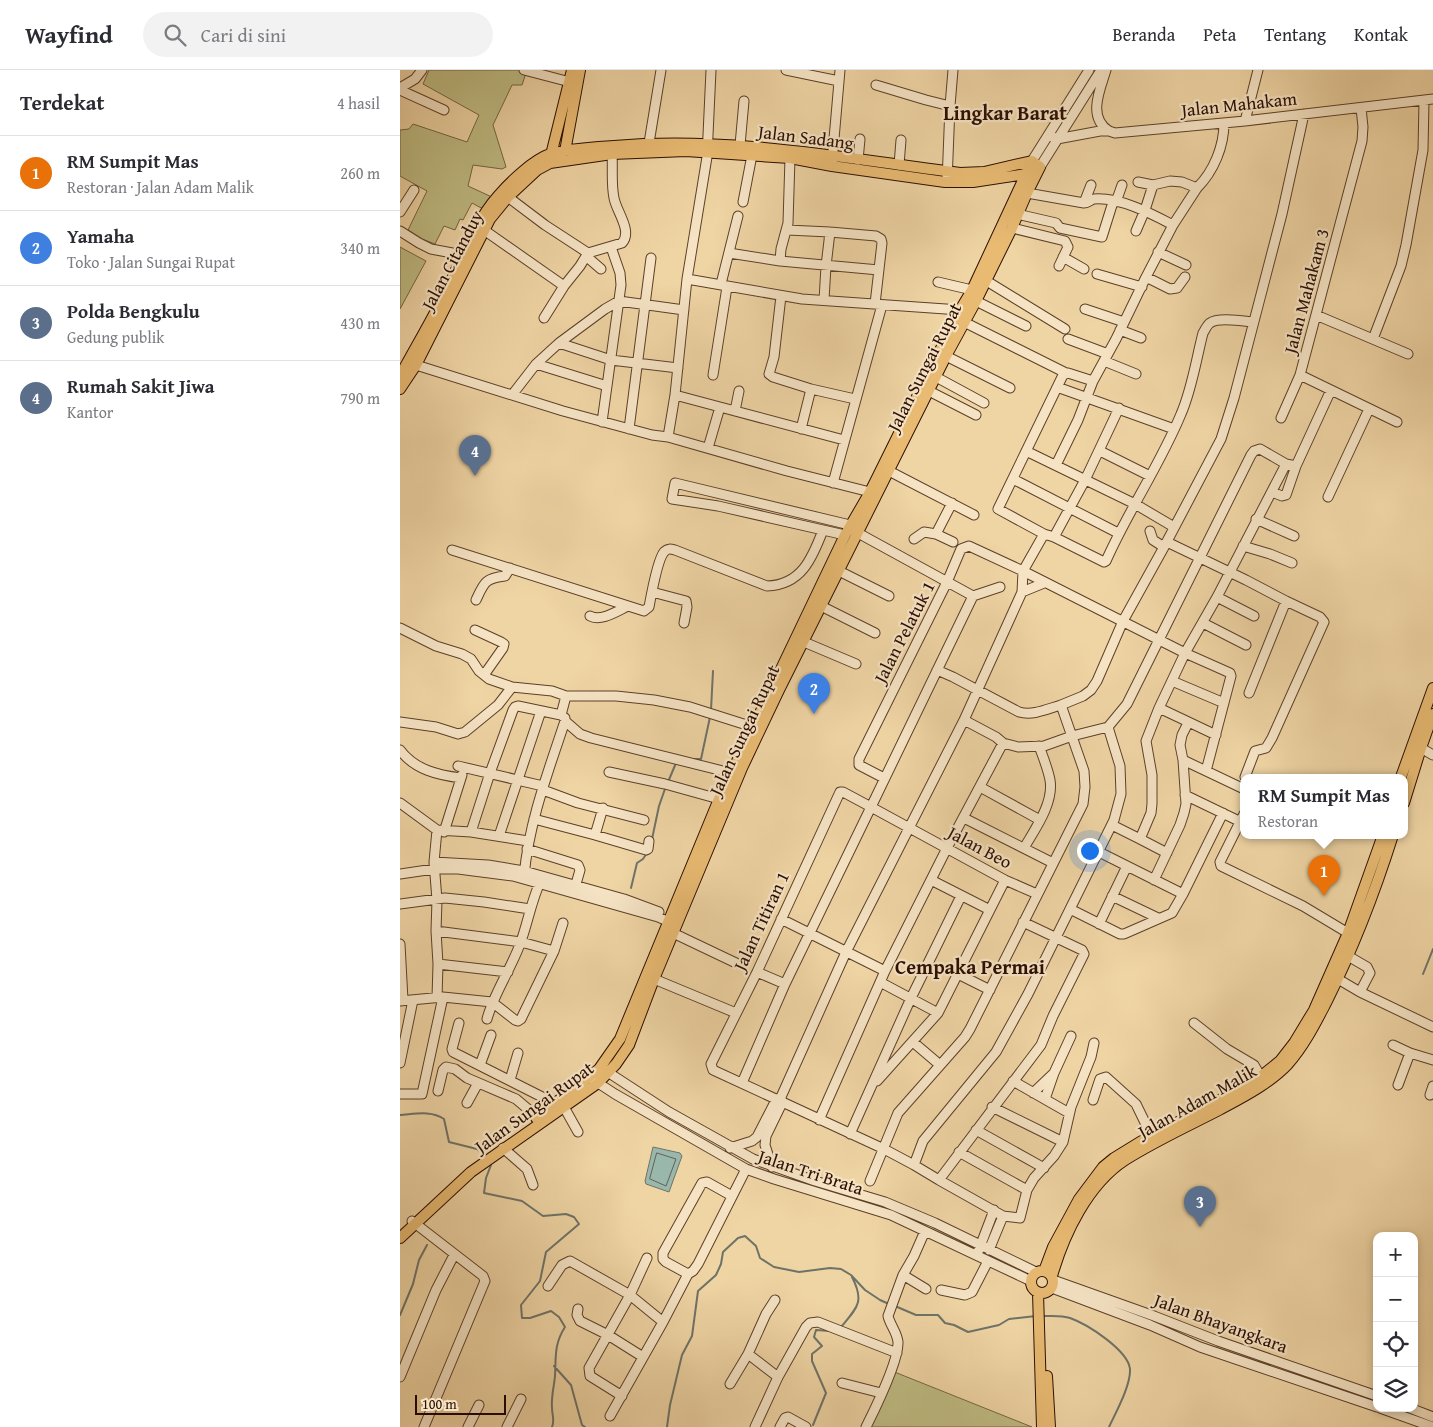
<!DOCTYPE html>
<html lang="id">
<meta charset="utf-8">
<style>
body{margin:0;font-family:"Gentium Book Plus",serif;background:#f2f2f3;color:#2b2b33}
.controls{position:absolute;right:15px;bottom:15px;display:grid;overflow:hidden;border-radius:10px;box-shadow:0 2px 8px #0003}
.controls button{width:45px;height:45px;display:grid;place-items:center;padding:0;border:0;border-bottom:1px solid #e1e1e2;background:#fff;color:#2b2b33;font:25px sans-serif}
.scale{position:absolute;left:15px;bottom:12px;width:91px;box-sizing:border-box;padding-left:5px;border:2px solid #2b0e02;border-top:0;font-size:14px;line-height:18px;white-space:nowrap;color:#2b0e02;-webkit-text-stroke:4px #f5e3c4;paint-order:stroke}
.you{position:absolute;left:689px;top:780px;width:18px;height:18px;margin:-12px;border:4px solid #fff;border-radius:50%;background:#1a73e8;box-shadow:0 0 0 8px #1a73e833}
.badge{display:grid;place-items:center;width:32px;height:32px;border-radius:50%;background:#111827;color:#fff;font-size:16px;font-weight:700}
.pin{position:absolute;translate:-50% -41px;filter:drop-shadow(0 1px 2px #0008)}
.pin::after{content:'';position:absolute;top:26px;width:18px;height:15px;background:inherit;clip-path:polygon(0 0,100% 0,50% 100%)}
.popup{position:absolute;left:840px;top:704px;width:168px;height:65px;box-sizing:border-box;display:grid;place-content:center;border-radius:10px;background:#fff;filter:drop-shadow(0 1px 4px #0005);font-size:16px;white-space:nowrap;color:#7c7c81}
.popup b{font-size:19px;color:#2b2b33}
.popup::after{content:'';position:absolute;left:50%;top:100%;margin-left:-10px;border:10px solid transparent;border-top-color:#fff}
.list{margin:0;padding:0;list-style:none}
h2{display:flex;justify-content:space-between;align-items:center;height:65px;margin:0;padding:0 20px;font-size:21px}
h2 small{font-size:16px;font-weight:400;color:#7c7c81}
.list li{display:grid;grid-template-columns:32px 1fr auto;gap:15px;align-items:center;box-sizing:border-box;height:75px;padding:0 20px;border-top:1px solid #e1e1e2}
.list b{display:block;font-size:19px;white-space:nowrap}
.list p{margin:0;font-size:16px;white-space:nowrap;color:#7c7c81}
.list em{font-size:16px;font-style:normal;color:#7c7c81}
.icon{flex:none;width:28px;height:28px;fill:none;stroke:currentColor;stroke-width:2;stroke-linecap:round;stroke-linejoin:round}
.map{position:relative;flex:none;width:1033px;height:1357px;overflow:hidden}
header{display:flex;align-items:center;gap:30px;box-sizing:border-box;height:70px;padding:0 25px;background:#fff;border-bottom:1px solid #e1e1e2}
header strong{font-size:24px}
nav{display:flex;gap:28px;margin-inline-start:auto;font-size:18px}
.search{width:350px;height:45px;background:#f2f2f3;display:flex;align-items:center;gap:12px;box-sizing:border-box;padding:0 18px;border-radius:28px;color:#7c7c81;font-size:19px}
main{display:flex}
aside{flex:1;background:#fff}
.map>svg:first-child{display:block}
.green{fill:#bfbb82;stroke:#756442}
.water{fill:#9ab7ac;stroke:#6e7368}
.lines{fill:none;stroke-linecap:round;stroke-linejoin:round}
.shore{stroke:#626257;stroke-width:1}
.stream{stroke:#6e7368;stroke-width:2}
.minor-casing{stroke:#5c402a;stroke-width:11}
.major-casing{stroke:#2b0e02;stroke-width:12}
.minor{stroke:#f5e3c4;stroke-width:9}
.major{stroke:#e8ba72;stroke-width:10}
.labels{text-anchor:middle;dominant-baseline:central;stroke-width:4.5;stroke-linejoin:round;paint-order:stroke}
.street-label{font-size:18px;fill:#2b0e02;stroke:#f5e3c4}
.quarter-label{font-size:20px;font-weight:bold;fill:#2b0e02;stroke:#f5e3c4}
</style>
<header>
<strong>Wayfind</strong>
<div class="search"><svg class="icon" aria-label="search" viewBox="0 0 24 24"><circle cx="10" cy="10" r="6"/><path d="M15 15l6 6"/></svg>Cari di sini</div>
<nav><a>Beranda</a><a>Peta</a><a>Tentang</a><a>Kontak</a></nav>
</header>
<main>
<aside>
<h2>Terdekat<small>4 hasil</small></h2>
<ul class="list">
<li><span class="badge" style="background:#e8710a">1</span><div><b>RM Sumpit Mas</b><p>Restoran · Jalan Adam Malik</p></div><em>260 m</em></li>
<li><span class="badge" style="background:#3f7fe0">2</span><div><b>Yamaha</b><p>Toko · Jalan Sungai Rupat</p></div><em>340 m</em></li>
<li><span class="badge" style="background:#5c6f8a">3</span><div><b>Polda Bengkulu</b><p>Gedung publik</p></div><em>430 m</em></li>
<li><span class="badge" style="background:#5c6f8a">4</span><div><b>Rumah Sakit Jiwa</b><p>Kantor</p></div><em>790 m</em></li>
</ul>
</aside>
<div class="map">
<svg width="1033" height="1357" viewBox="0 0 1033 1357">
<rect width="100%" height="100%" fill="#efd4a4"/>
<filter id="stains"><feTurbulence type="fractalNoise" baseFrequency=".004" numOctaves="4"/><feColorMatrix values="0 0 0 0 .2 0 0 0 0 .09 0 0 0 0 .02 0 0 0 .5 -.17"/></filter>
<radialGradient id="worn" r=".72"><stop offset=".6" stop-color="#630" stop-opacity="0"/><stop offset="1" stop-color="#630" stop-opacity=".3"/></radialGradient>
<path class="green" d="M29,0H127L122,15H112L93,55L106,97L102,99L73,95L68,116L94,128L85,140L72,133L63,150L60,149L55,160L44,156L35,174L22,169L8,160L27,121L0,106V60L9,59L13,54L67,72L79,45L23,14Z
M0,177L26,191L0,239Z
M492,1301L632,1357H469Z"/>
<path class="water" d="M253,1077L280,1083L282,1086L269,1122L246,1114L245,1111Z"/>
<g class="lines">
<path class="shore" d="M257,1083L276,1089L266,1116L250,1109Z"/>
<path class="stream" d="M311,640L313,601
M292,689H301L310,647
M268,712L276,693
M252,769L259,736L266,716
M231,818L237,793L243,789L247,783
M1023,904L1033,879
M0,1045C15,1044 31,1040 44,1049L49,1072L77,1079L86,1086
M89,1092L91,1095L86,1108L84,1123L122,1131L143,1146L166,1144L174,1147L179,1154L146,1182L140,1211L121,1235L122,1248H130L151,1241L159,1247L165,1257C154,1274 156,1287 155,1306C154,1317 151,1327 152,1338C152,1345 155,1350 152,1357
M495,1236L516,1245H538L545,1253L554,1255L568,1262L599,1255L609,1249L636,1246
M0,1245L13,1214L19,1190L27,1175
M643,1246C651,1246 662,1245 670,1248C687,1254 728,1280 730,1299C731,1315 716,1342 709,1357
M441,1257C457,1238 465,1232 452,1207
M154,1296L171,1315L182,1355L185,1357
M413,1355L426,1323L412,1291V1284L422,1276L414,1267L416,1260L430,1261
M267,1357L270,1335L282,1285L292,1266L298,1221L316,1205L321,1194L323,1182L338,1168L345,1166L356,1176L360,1188L374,1197L399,1202L430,1198L441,1199L451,1205L465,1220L480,1230L489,1234"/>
<g class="minor-casing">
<path id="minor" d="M124,0L170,12
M386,0L439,11
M706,0C700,20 687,47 709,61
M476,15L526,30L550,36
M0,18L15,9L22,0
M0,20L44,40
M845,51L858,0
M649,65L657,69L700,61H709L715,63L845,51L1033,29
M249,73L261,0
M340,75L344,31
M458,90L460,69
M632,91L689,0
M432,92L440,0
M499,95L501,70
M640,97L701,0
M547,112L550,36L553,0
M738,112L753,115L770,111L782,112L797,118
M627,123L684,133C688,133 690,130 694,129C720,127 752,144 773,155
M108,127L145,155L188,183L222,173C233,161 216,141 214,128C211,114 213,98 212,84
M343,132L352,85
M716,132L722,115
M684,133L691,115
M0,142L14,120
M617,144L656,153L660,158L702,167L713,132
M612,158L665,171L668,177L659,196
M84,160L164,216
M387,160L430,162L476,166L481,169L482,173L475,234
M0,161L19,173L31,179L63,185
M736,161L745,140L753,115
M758,182L786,195
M329,183L380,191L479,200
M186,186L201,199
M663,187L684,199
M380,191L381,179L388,153L390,88
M697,204L742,217
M746,207L770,219L777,218L785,207
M287,209L402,229L560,240L564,242
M585,210L665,259
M538,212L572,220
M321,214L338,146
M381,226L374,287L369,304L373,307L411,319L455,329
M424,230L426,196L430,162
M576,231L626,256
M685,239L724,252
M916,245L1008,284
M144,248L164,216L180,196L188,183
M564,252L666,303
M720,260L741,268
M668,269L708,284
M973,269L1001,196L1006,175L1023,80L1024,31
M159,273L211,290L278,298
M546,286L610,318
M704,291L736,304
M136,294L207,316
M16,295L163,341L252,365L268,367L387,401L470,422
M313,305L327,217
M536,307L584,333
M693,311L668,303L663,305L598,439L644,464L654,467L704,492L706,491C728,441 760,395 781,344C792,319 796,290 803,263C805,260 807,255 810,253C818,247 843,251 853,252
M657,317L774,359
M931,320L997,352
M529,321L576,345
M112,325L136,294L159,273L205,239L219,231L284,240
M275,325L320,337
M335,341L339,321
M881,348L900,305
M202,352L221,215L220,203L211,177
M229,359L251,188
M401,359L411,319
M268,367L275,325L287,209L307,87L311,0
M308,378L320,337L444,370
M626,381L735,434L774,457
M700,381L750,406
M656,395L678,350L693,311L716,269L746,207L773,155L797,118C814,101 824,76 824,53
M489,401L574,445
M613,409L718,463
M433,413L482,235
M872,422L882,426L886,425L896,396
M928,427L969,339
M552,433L536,464L553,472
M856,449L894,466
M750,461L753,470L764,477
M458,463L573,526
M445,465L318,436L272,429L275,413L450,455
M654,467L685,410L719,338
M514,469L524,462L536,464
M767,472L846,510L886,531L849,623
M843,476L870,484L892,493
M52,480L244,541L249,537C251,526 258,489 264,482C268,478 271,479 275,480L367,516C401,515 412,489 423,460
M439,501L489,526
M600,517L573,526L471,737L443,722H440L357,902L311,994L313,1000L484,1079L514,1095L523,1071L596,982L628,924L714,750L721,724L720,696L708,657
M252,522L286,531L287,537L284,553
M622,522L644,513
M817,527L854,546
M76,530C84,513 85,508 105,506L110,498
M421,536L475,563
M190,546C201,552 217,541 228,536
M803,553L846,575
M0,558L36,576L62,584L71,589L79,601L89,609L112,617L152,621L166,626H216L254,630L290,637L353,657
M75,560L101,572L104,574L103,578L84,605
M404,572L456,594
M537,600L553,607L619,642C633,646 647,639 661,635
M772,611L824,633
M759,638L816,665
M161,645L166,626
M564,650L596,667L603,673L618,677L644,676L672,666L708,657L727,634L851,385L854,381L860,379L886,394
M0,652L36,657L58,664L65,662L98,635L112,617
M1021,678L1033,685
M0,680C15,700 38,705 61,708
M783,690L844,719
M58,696L143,716
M806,701L831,606L830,603L785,583L817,527L886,394L896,396L931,320L900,305L962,71L963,57L961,38
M209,702L265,714L319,729
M845,707L855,681L866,678L872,668L924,552L920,547L886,531
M484,708L459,695V689L547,512L561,479L569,476L623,501L785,583L759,638L746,671L752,705V734L751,743L740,769L767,783
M580,717L640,750
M143,720L178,733L244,750
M785,725L841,752
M0,733L37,760L71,762L128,771
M844,744L820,792L821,796L903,836L948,863
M564,748L653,793
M134,749L195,765L246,780L248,779L249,771
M712,755L740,769
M37,760L34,792L37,830L36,861L38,894L37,928
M44,762L62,705
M71,762L90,703L113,640L115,637L118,636L161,645L165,648V651L180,664L191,668L331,703
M195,765L203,738
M99,766L141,641
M624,778C635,759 654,733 650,710C648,699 643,687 639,676
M127,779L178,795L180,800L174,821
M699,782L783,824
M34,792L88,795L124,801L224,829L259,842
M0,804L34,799H58L113,806L258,847L274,854
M124,806C129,752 148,702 165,651
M531,810L590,840
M754,810L780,755L784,743L786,734L783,690L780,675L782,665L788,653
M712,826L758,848
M0,834L45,828L84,832L130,839
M670,839L720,864H724L772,843L783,824L823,743
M381,849L485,901
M623,852L682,880L684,884L653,946L641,975L539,1110L603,1146L620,1148L627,1120L634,1108L654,1086L663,1072L671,1037L691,987L694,973
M699,854L727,796
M36,861L121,872L154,881L163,853
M273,863L336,893
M0,874L3,930
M38,894L108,902
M357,902L385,914
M558,904L590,920
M254,909L336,943
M938,909L960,922L970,903L967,897L948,886
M480,912L538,943
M960,922L1033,957
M0,931L43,927L92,932L115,950L118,951L121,949L154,881
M87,949C94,923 111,899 120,874C128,853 131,831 141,810
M59,953L52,979L53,982L160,1036
M794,953L827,979L854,995L861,1007
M513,972L540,995
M993,975L1010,983L1033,990
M0,993L13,930
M80,995L91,965
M203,999L269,1042L353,1089L415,1111L485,1132L535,1153L636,1202
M192,1009L215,1024L346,1099L374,1109L491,1145L631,1211
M110,1010L118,983
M477,1011L538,943L605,810
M613,1011L669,1043
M342,1013L385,914L471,737L605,810L637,824
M998,1015L1010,983
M38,1021L43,1000L46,997L55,999L67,1008L116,1029L142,1051
M633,1023L654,1003
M0,1024H22L43,927
M1030,1025L1033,1016
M645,1029L654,1003L671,966
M693,1030L700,1009L706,1007L736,1034L754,1071
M67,1033L78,1013
M164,1037L178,1062
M592,1037L663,1072
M419,1050L485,901L547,778L603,673
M576,1060L644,1098
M450,1064L511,928L561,826
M103,1078L127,1099L133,1115
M330,1078L352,1071L357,1067L376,1030L381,1027
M559,1082L627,1120
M514,1095L539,1110
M372,1097L365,1075L366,1066L382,1033L381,1027L446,882L564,650L622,522L623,501L644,464
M470,1111L498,1043L565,967L570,959L683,734L685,717L684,701L661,635L683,626L691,620L697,611L723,551L764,477L821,369L834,328L882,144L904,44
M12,1151L83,1206L85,1211L24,1357
M525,1161L514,1186L503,1205L526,1219
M589,1180L603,1146
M578,1182L594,1140
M288,1204L266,1192L263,1189V1183L302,1113L307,1112L332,1126
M653,1210L754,1246L818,1271L977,1326
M148,1216L162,1195L170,1191L230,1225L263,1252
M652,1218L750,1255L800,1277L977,1337
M541,1220L565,1225L572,1222L588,1191
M178,1239L177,1245L180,1251L208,1265L243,1287
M348,1284L378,1307
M0,1307L36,1220L54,1185
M442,1313L481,1323
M330,1314L348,1284L366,1244L375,1230
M222,1326L190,1306L189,1298L230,1225L247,1188
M980,1338L1033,1357
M1010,1338L1033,1347
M210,1346L263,1252L288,1204L293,1201L298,1194L346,1099
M68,1357L79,1335
M107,1357L121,1329
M355,1357L378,1307L406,1257L410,1253L418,1252L497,1283
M380,1357L385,1348L388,1347L406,1357
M466,1357C475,1339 499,1291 498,1272C497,1262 490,1255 488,1246L503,1205"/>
</g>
<g class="major-casing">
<path id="major" d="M164,87L180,0
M150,89L172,0
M0,306C14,280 29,255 42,229C59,197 73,154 98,126C110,112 133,90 150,84C163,79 199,77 214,76C330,66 445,88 560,103L584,102L632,91L640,97L627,123L612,158L576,231L546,286L379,620L342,698L254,909L229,975L216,994L198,1013L71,1102L0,1168
M0,319L16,295L90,149L108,127L137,100L150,93L212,84L286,81L390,88L432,96L545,112H573L626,104L629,105
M1001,707L1033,618
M1004,733L1021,678L1033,644
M136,1048L199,999L220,969L319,729L445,465L470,422L560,240L572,220L632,91
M631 1212a11 11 0 1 1 22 0a11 11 0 1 1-22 0Z
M644,1201L653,1177L679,1129L703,1097L714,1088L740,1072L854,1012L880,991L894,973L914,940L948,863L983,765
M652,1206C664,1164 688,1114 725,1090C755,1071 788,1056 819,1040C843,1027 869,1014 888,994C904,976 915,954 926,933C953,879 975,822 993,765
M638,1223L642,1357
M647,1306L650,1357"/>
</g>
<use href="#minor" class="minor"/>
<use href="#major" class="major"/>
</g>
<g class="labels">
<g class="street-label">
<text transform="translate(839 34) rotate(-6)">Jalan Mahakam</text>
<text transform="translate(406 67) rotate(7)">Jalan Sadang</text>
<text transform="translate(52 190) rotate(-62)">Jalan Citanduy</text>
<text transform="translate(906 221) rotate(-75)">Jalan Mahakam 3</text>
<text transform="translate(524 297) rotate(-63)">Jalan Sungai Rupat</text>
<text transform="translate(504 562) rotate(-63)">Jalan Pelatuk 1</text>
<text transform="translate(344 660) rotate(-65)">Jalan Sungai Rupat</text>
<text transform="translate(580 777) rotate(28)">Jalan Beo</text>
<text transform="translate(361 851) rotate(-65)">Jalan Titiran 1</text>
<text transform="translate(797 1031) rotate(-29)">Jalan Adam Malik</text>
<text transform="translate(134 1037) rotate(-36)">Jalan Sungai Rupat</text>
<text transform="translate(411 1102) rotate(18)">Jalan Tri Brata</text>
<text transform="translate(821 1253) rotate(20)">Jalan Bhayangkara</text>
</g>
<g class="quarter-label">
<text x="605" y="42">Lingkar Barat</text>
<text x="570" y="896">Cempaka Permai</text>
</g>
</g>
<rect width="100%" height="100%" filter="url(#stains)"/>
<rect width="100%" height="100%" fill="url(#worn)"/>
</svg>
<div class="controls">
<button>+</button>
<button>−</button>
<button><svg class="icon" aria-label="locate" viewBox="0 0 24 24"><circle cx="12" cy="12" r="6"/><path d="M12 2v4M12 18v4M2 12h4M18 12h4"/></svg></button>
<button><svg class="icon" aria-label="layers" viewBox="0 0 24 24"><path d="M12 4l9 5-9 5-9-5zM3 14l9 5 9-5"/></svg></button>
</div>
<div class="scale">100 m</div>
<div class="you"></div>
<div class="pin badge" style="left:924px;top:826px;background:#e8710a">1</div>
<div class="popup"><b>RM Sumpit Mas</b>Restoran</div>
<div class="pin badge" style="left:414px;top:644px;background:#3f7fe0">2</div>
<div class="pin badge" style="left:800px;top:1157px;background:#5c6f8a">3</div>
<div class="pin badge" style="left:75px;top:406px;background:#5c6f8a">4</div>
</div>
</main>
